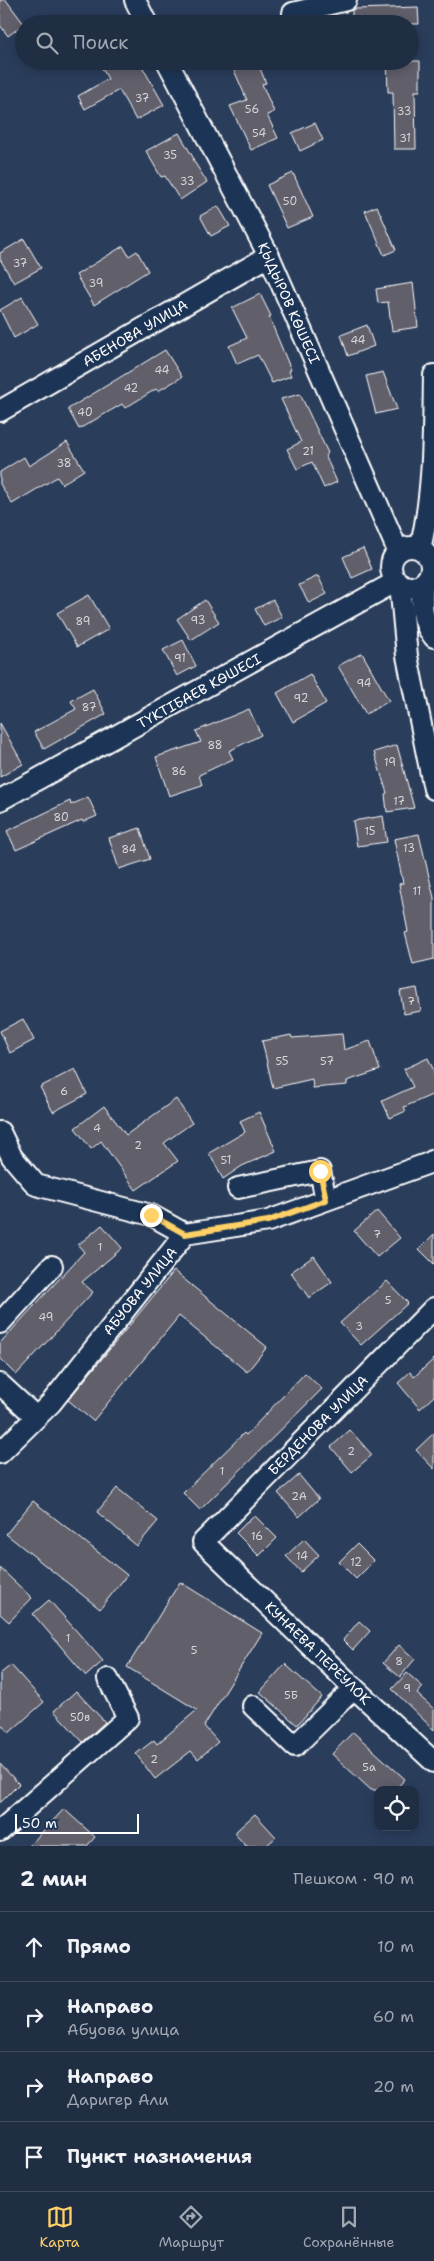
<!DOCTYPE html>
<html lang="ru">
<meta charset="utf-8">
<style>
body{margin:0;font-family:"Shantell Sans",sans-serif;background:#28364b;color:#f1f3f6}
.controls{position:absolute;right:15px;bottom:15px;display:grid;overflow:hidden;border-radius:10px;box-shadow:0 2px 12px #0003}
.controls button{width:45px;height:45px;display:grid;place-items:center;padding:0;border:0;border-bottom:1px solid #3d4a5d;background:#202e44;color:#f1f3f6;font:25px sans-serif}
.scale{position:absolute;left:15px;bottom:12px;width:124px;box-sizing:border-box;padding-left:5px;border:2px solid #fff;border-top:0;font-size:14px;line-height:18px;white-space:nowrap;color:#fff;-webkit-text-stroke:4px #1d3557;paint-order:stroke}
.stop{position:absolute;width:15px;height:15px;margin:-11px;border:4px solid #ffd166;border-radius:50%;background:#fff}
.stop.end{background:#ffd166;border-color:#fff;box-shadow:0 1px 5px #0008}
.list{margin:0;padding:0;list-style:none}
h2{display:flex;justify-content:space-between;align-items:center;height:65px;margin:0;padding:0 20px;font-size:21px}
h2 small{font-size:16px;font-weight:400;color:#a2a8b2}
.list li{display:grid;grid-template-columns:32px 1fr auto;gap:15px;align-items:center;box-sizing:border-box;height:70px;padding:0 20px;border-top:1px solid #3d4a5d}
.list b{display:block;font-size:19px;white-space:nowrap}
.list p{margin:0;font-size:16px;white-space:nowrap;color:#a2a8b2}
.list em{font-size:16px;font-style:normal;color:#a2a8b2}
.icon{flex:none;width:28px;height:28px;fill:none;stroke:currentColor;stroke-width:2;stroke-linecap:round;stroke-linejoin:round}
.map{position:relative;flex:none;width:434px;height:1846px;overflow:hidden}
.search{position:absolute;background:#202e44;box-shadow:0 2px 12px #0003;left:15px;right:15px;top:15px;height:55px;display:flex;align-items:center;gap:12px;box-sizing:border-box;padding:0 18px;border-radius:28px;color:#a2a8b2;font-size:19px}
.sheet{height:345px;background:#202e44}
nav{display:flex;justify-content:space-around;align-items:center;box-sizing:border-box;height:70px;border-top:1px solid #3d4a5d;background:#202e44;font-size:14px;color:#a2a8b2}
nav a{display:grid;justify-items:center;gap:2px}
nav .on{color:#ffd166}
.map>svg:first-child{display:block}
.building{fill:#605e6b;stroke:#fff}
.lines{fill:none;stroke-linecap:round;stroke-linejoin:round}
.minor-casing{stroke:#fff;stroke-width:24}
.minor{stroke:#1d3557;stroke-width:20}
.route{stroke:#ffd166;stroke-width:6}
.labels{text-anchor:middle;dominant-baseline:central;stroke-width:4;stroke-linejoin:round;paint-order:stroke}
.number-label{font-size:11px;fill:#d7d7da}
.street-label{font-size:14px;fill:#fff;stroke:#1d3557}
</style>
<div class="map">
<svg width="434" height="1846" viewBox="0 0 434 1846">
<rect width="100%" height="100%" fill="#2a3d5b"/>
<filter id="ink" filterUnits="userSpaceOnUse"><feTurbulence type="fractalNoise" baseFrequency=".02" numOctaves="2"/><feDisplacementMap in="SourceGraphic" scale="10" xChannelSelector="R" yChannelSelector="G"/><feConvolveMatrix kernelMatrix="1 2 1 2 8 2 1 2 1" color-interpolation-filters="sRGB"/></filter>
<g filter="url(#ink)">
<path class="building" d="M0,0H6L24,24L8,36L0,25Z
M418,7L419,24H352V10L354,9Z
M98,61H139L164,105L136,120L119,90L85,109L78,96L108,79Z
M230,61H257L266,83L262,84L274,112L267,115L278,138L251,150L230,106L247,100Z
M387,61H420V91H415L416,149H394L393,92H388Z
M315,123L323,140L300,151L292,133Z
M179,133L194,159L193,160L207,182L180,200L165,176L161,177L146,151Z
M293,173L313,217L287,228L267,185Z
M218,206L230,226L211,236L200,216Z
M377,206L396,250L384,255L365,211Z
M24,239L41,268L14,283L0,259V253Z
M123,246L129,256L137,251L148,271L94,305L76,275Z
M413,283L418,327L392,331L388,302L378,303L376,289Z
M260,294L271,316L269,317L291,370L289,371L291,376L272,383L258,355L237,364L229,346L247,338L232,308Z
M22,297L38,324L14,338L0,310Z
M367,325L374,346L348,356L341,335Z
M165,350L182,377L158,391L156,389L125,408L122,404L79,429L68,409Z
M383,372L397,409L376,414L366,376Z
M300,394L328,453L325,455L337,482L324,488L312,462L297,469L287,449L301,442L281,399Z
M67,442L84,470L62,484L57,477L12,504L0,484V472L24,457L29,466Z
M363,548L372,569L352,578L343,557Z
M318,576L327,594L309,603L299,585Z
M89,595L109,629L77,647L57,613Z
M205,600L219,622L191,640L177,619Z
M273,600L282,617L264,626L255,609Z
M183,640L196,666L177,676L163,650Z
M362,653L389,701L366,714L338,666Z
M310,674L326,703L293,722L277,693Z
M93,689L106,714L44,749L34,732L76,709L71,701Z
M249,709L261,735L229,751L233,759L199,775L202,785L169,796L156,757L201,742L196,731Z
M0,723L23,764L0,777Z
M397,745L414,808L387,812L385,794L387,793L374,752Z
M88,797L97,816L83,822L82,820L16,850L7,831L70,801L71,805Z
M383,816L387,842L357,846L353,821Z
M140,828L150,859L119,869L109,838Z
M419,834L434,898V959L413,964L405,933L408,932L399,884L403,883L394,839Z
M417,988L421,1011L404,1014L400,991Z
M23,1019L34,1040L10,1053L0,1031Z
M342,1034L344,1050L370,1041L380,1070L347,1081V1085L313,1088L312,1079L273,1088L262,1041L291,1035L292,1038Z
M428,1058L434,1071V1094L404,1107L406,1111L390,1118L382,1101L413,1087L404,1069Z
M75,1069L87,1094L53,1112L40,1087Z
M176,1099L192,1123L164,1143L178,1161L136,1190L101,1141L91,1149L75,1128L104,1106L126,1135Z
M259,1112L276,1151L242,1166L223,1179L209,1153L245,1132L240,1121Z
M377,1211L400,1238L377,1257L354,1231Z
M102,1225L122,1248L82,1282L93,1292L16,1375L0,1359V1343L84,1252L78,1245Z
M434,1234V1264L419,1249Z
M314,1256L332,1282L309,1298L291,1272Z
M174,1271L267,1347L247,1372L179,1316L93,1421L68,1400Z
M387,1281L408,1303L361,1345L340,1323Z
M434,1359V1396L420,1409L398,1383L410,1372L414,1377Z
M305,1373L322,1389L200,1510L183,1493L244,1433L246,1435Z
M350,1430L372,1455L352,1472L331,1447Z
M434,1433V1469L416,1450Z
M299,1475L319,1499L299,1517L278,1493Z
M117,1488L158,1521L137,1546L97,1512Z
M33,1501L127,1575L100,1609L6,1534Z
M254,1515L277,1538L259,1556L236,1533Z
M304,1539L319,1555L301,1572L286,1556Z
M357,1544L374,1561L356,1579L339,1562Z
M0,1568L32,1598L9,1622L0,1614Z
M180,1582L262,1633L204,1726L218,1742L198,1759L191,1751L155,1779L136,1754L154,1740L157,1744L197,1710L127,1667Z
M49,1600L103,1661L86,1676L33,1614Z
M359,1621L370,1631L353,1650L343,1640Z
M399,1645L415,1659L400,1677L383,1663Z
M285,1664L322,1697L297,1725L260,1692Z
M11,1665L44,1702L9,1733L0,1723V1674Z
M407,1673L423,1687L417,1694L434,1709V1730L392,1689Z
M76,1691L105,1722L83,1742L54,1711Z
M353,1732L405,1779L395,1790H371L332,1754Z
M0,1764L19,1784L0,1803Z
M64,1809L95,1837L87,1846H29Z
M255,1814L276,1837L266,1846H246L234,1833Z"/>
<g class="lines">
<g class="minor-casing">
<path id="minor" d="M135,0L147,24
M293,13L346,0
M167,61L269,256L398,551
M0,411L269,256
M391 567a20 20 0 1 1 40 0a20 20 0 1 1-40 0Z
M420,549C434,492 433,432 434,375
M400,583L407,656L434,789
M423,583C421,602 421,622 434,637
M0,800L397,581
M0,1132L12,1157L36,1185L151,1215L185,1234
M238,1188L320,1171L326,1200
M434,1308L203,1542L354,1688L434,1762
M0,1323L52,1266
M0,1384L36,1417
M0,1453L51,1403L185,1234L268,1221L429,1163L434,1160
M253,1706L295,1746L354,1688
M0,1831L128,1718L108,1679"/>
</g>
<use href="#minor" class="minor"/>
</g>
</g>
<g class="lines" filter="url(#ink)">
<path class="route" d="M151,1215L185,1234L268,1221L326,1200L320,1171"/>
</g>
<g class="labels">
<g class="number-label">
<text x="142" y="98">37</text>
<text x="252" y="109">56</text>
<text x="404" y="111">33</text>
<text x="259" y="133">54</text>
<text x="405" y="138">31</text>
<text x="170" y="155">35</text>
<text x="187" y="181">33</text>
<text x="290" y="201">50</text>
<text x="20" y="263">37</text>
<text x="96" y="283">39</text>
<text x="358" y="340">44</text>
<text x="162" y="370">44</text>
<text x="131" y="388">42</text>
<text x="85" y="412">40</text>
<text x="308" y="451">21</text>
<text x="64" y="463">38</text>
<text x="198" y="620">93</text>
<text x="83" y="621">89</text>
<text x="180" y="658">91</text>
<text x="364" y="683">94</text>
<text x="301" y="698">92</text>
<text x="89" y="707">87</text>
<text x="215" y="745">88</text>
<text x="390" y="762">19</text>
<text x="179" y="771">86</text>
<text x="399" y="801">17</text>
<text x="61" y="817">80</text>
<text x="370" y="831">15</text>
<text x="409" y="848">13</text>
<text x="129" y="849">84</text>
<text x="417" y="891">11</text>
<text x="411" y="1001">7</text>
<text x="282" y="1061">55</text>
<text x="327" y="1061">57</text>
<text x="64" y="1091">6</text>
<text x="97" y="1128">4</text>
<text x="138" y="1145">2</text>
<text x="226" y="1160">51</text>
<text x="377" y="1234">7</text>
<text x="100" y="1247">1</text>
<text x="388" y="1300">5</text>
<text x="46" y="1317">49</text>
<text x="359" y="1326">3</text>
<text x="351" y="1451">2</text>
<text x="222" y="1471">1</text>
<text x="299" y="1496">2А</text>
<text x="257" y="1536">16</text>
<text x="302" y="1556">14</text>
<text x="356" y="1562">12</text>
<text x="68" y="1638">1</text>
<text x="194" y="1650">5</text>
<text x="399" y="1661">8</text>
<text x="407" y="1688">9</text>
<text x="291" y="1695">5Б</text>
<text x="80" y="1717">50в</text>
<text x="154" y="1759">2</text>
<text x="369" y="1767">5а</text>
</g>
<g class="street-label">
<text transform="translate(289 303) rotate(66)">ҚЫДЫРОВ КӨШЕСІ</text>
<text transform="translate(135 333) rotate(-30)">АБЕНОВА УЛИЦА</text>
<text transform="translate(199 691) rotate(-29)">ТҮКТІБАЕВ КӨШЕСІ</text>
<text transform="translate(140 1291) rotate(-51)">АБУОВА УЛИЦА</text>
<text transform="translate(318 1425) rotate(-45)">БЕРДЕНОВА УЛИЦА</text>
<text transform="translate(318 1653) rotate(44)">КУНАЕВА ПЕРЕУЛОК</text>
</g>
</g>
</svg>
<div class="controls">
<button><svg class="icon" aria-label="locate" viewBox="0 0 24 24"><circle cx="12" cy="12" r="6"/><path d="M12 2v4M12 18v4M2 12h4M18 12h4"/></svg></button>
</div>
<div class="scale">50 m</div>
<div class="stop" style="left:320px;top:1171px"></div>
<div class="stop end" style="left:151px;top:1215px"></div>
<div class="search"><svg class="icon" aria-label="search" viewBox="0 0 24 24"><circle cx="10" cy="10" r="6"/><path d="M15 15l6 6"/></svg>Поиск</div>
</div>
<section class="sheet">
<h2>2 мин<small>Пешком · 90 m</small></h2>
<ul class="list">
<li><svg class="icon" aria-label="ahead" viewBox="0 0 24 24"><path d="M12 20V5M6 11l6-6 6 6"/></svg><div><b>Прямо</b></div><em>10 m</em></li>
<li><svg class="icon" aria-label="right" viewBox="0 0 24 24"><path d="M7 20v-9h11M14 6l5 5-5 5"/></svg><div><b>Направо</b><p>Абуова улица</p></div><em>60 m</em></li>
<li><svg class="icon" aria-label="right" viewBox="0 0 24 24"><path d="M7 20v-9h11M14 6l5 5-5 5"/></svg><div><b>Направо</b><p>Даригер Али</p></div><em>20 m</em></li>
<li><svg class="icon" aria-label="arrive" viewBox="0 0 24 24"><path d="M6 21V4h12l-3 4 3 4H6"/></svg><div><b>Пункт назначения</b></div></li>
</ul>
</section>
<nav>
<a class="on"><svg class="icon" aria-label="map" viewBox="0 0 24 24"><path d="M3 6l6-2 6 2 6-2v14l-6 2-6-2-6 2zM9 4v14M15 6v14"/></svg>Карта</a>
<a><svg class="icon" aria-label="directions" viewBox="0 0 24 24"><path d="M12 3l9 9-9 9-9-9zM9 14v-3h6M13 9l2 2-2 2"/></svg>Маршрут</a>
<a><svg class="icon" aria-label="saved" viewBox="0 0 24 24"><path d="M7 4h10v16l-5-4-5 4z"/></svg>Сохранённые</a>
</nav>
